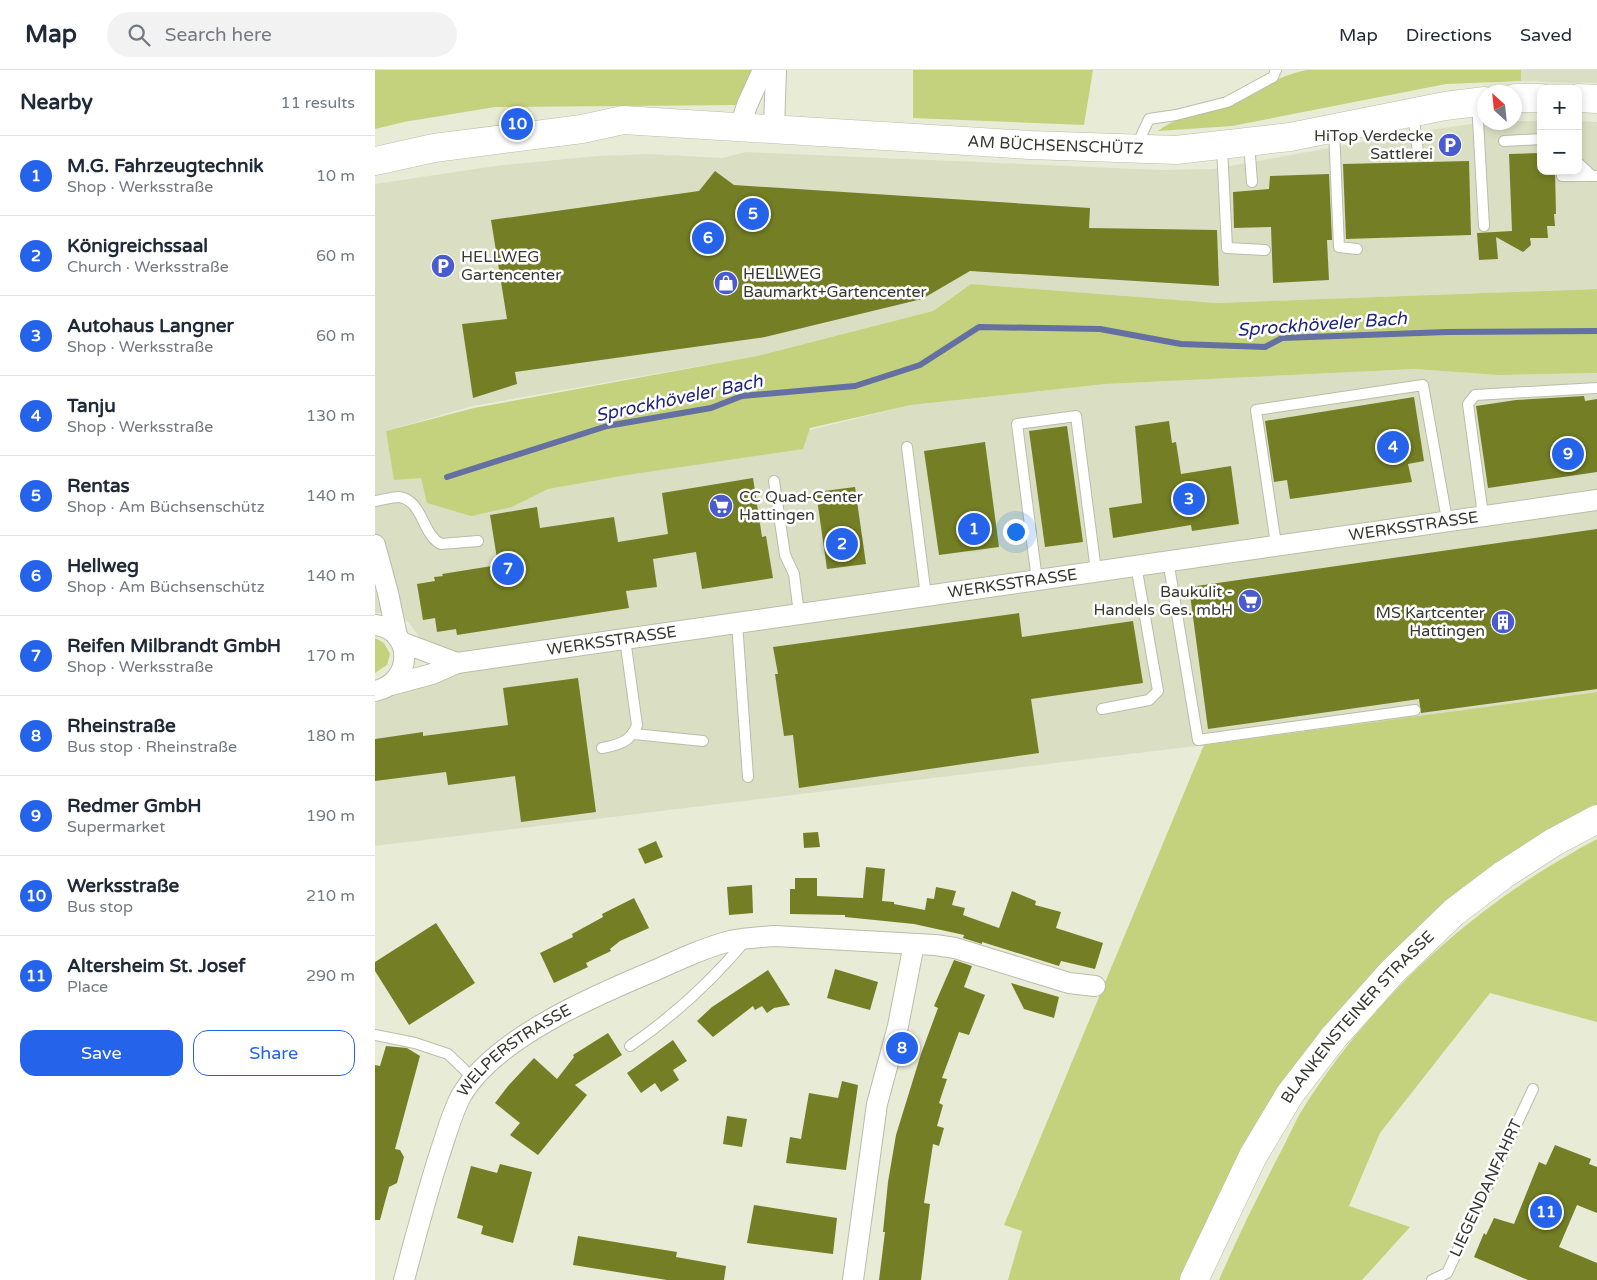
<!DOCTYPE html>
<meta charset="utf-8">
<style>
body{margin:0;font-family:"Varela Round",sans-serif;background:#f2f2f3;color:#1f2937}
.controls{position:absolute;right:15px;top:15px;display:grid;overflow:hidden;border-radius:10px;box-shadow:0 2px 8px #0003}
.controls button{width:45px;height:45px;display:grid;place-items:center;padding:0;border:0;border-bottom:1px solid #e0e1e3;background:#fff;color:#1f2937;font:25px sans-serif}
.compass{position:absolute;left:1102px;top:15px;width:45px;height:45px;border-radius:50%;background:#fff;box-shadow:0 2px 8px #0003;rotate:333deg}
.you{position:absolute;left:640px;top:461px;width:18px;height:18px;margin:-12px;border:4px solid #fff;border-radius:50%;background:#1a73e8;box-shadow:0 0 0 8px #1a73e833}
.badge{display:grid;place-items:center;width:32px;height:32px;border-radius:50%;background:#2563eb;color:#fff;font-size:16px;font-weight:700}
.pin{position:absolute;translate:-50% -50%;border:2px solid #fff;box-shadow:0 1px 5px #0006}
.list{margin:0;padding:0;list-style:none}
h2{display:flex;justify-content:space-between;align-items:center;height:65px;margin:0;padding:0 20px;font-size:21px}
h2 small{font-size:16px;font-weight:400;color:#747a83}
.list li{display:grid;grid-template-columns:32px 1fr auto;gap:15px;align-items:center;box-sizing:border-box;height:80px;padding:0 20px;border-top:1px solid #e0e1e3}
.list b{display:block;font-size:19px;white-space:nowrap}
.list p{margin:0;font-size:16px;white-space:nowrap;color:#747a83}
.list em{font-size:16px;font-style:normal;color:#747a83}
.actions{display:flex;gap:10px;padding:15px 20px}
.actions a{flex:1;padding:11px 0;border:1px solid #2563eb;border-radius:15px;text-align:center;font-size:18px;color:#2563eb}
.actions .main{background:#2563eb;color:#fff}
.icon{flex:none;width:28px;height:28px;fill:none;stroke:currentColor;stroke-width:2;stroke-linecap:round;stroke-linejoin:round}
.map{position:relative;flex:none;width:1222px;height:1210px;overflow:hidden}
header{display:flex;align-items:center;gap:30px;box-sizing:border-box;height:70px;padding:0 25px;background:#fff;border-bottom:1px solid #e0e1e3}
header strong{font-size:24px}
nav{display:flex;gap:28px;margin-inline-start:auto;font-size:18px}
.search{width:350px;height:45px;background:#f2f2f3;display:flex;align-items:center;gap:12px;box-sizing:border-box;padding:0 18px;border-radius:28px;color:#747a83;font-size:19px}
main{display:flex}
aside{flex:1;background:#fff}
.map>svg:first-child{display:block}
.built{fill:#dadfc4}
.green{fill:#c4d17d}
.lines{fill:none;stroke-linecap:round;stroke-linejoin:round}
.stream{stroke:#6370a1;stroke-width:6}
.building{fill:#747e25}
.lane-casing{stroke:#b9bda9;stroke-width:12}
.street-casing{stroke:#b9bda9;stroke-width:22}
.secondary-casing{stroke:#b9bda9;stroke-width:29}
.lane{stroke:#fff;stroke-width:10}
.street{stroke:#fff;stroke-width:20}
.secondary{stroke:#fff;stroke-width:28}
.labels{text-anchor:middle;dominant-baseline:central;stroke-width:5;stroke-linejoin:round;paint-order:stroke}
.poi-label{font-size:16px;fill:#373830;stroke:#fff;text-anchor:end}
.street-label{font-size:16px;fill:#373830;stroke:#fff}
.water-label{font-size:18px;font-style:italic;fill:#1f257a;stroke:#fff}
</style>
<header>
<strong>Map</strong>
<div class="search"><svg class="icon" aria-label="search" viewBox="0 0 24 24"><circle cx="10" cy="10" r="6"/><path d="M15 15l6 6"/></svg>Search here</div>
<nav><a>Map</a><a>Directions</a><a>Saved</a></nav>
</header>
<main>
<aside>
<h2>Nearby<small>11 results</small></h2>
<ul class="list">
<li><span class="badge">1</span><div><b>M.G. Fahrzeugtechnik</b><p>Shop · Werksstraße</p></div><em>10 m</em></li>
<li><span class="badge">2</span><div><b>Königreichssaal</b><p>Church · Werksstraße</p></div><em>60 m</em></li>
<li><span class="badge">3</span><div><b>Autohaus Langner</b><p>Shop · Werksstraße</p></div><em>60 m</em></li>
<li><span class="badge">4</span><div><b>Tanju</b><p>Shop · Werksstraße</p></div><em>130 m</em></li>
<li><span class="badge">5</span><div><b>Rentas</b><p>Shop · Am Büchsenschütz</p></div><em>140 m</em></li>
<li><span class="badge">6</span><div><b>Hellweg</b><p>Shop · Am Büchsenschütz</p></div><em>140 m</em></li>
<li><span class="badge">7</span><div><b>Reifen Milbrandt GmbH</b><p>Shop · Werksstraße</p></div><em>170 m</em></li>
<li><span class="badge">8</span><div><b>Rheinstraße</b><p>Bus stop · Rheinstraße</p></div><em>180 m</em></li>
<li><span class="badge">9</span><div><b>Redmer GmbH</b><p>Supermarket</p></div><em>190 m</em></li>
<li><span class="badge">10</span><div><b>Werksstraße</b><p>Bus stop</p></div><em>210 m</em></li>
<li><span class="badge">11</span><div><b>Altersheim St. Josef</b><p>Place</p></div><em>290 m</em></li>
</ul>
<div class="actions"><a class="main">Save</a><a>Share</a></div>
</aside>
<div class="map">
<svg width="1222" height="1210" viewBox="0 0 1222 1210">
<rect width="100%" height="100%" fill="#e8ecd7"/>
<path class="built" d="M1146,0H1222V13L1146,11Z
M1140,51H1166V101H1203V51L1222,52V219L841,233L596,214L558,241L382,286L98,336L11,361L46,408L137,437L172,419L252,405L536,335L730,314L1040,299L1123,305L1222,303V419L71,584L51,577L35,554L22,543H0V114L127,95L223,86L273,84L347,88L371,82L786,100L838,99L1042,62L1109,52H1140Z
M1222,433V622L829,675L0,776V633L57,605Z"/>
<path class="green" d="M0,0H378L363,35L120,37L29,52L0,59Z
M538,0H718L709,55L538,48Z
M932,0H1146V11L1071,14L857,56L783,61C806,43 830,46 855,35C881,22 904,5 932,0Z
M596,214L841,233L1222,219V303L1123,305L1040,299L730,314L536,335L435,358L428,379L252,405L173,419L137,437L96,446L52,433L46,408L19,410L11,361L99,338L382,286L558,241Z
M0,568L9,573L15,584L12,595L0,603Z
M1222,622V739L1006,896L946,960L902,1022L810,1210H633L647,1161L629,1155L829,675Z
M1222,769V952L1115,923L1005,1063L974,1136L1035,1157L987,1210H844C862,1168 882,1128 903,1087C912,1071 919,1053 929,1037C1002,922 1103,832 1222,769Z"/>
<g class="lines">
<path class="stream" d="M72,407L232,356L336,338L367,326L480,316L545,295L604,257L725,259L806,274L890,277L907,268L1072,262L1222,261"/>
</g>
<path class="building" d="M1166,83V101H1180L1181,144H1179L1180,156H1172L1173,168H1155L1156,175L1148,182L1121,167L1123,189L1104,190L1102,163L1137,161L1134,84Z
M1094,91L1096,165L971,169L968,94Z
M340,101L359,115L715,138L714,158L842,160L844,216L595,201L547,229L390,267L140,302L142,314L98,328L87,254L132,249L116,150L324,121Z
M954,104L957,170H952L954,210L898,213L896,157L859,158L858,122L894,119L895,106Z
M1209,326L1210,331L1222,329V402L1113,418L1101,336L1141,330Z
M1039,327L1049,391L1033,394L1037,412L915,429L912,410L899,412L890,351Z
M794,351L797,373L801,372L806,404L856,396L864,454L817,461L816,455L738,468L734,438L767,433L760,356Z
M692,356L708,472L670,477L654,361Z
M610,372L624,477L564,485L549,381Z
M378,408L387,467L391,466L398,508L327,519L321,482L278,489L282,517L251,521L254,538L82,565L81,559L62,562L60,548L48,550L42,514L60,511L59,507L68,506L67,504L123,495L115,445L162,437L165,458L239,447L243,472L293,464L287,423Z
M480,417L491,494L452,499L441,422Z
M1222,459V619L1046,643L1044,629L833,659L814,517Z
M644,543L647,567L758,551L768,613L656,629L664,683L424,718L418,665L409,666L400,604H403L398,577Z
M203,608L221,742L146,752L140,706L73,715L71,702L0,711V669L48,662V666L133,655L128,618Z
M443,762L445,777L429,778L428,763Z
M281,771L288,787L270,794L263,779Z
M491,797L510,799L507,831L519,832V834L550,840L552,828L559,829L561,817L581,821L577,835L590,838L588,845L624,858L637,821L661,831L660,835L686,842L681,858L728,873L720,899L686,891L684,896L607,872V874L588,868L589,865L539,854L470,847V845L415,844V819H420V808H442V826L488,828Z
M377,815L378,843L354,845L352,817Z
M259,828L274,858L245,871L235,879L236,881L211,893L213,897L179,913L165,883L198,867L197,864L228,847L227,844Z
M61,853L100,913L34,955L0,901V892Z
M579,890L597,896L589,917L610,925L594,965L584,962L567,1008L572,1009L564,1033L568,1035L562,1056L569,1058L564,1076L558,1074L549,1133L555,1134L546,1210H504L510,1162H508L513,1112L521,1065L546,984L563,938L559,936Z
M460,899L503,912L495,940L452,928Z
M393,900L415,935L399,938L392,943L387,936L380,940L378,936L338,967L322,951L337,937Z
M636,913L684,927L679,948L649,939Z
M233,963L247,985L200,1015L212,1025L163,1085L135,1065L145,1053L120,1033L133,1016L159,988L182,1009L199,987L198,985Z
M298,970L312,991L298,1000L304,1010L286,1022L280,1013L266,1023L252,1003Z
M11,976L32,978L45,986L20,1079L25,1080L29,1087L22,1113L14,1117L5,1150H0V995L5,996Z
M467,1011L483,1015L471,1100L411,1093L415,1067L426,1069L434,1023L463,1028Z
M352,1046L372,1049L367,1077L348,1074Z
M1180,1075L1216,1089L1214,1094L1222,1097V1143L1202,1135L1184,1177L1222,1193V1210H1153L1099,1187L1109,1163L1111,1165L1119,1148L1139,1154L1164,1092L1171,1095Z
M125,1094L157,1102L138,1173L106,1164L108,1156L82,1148L96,1096L122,1103Z
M379,1135L462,1148L458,1184L372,1173Z
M203,1166L302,1182L301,1187L351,1196L349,1210H292L198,1195Z"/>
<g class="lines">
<g class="lane-casing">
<path id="lane" d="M1102,33L1109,156
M1038,43L1043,82
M959,59L964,177L982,179
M1129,71L1166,69
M874,73L877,112
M761,77L774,49L801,45L852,32L898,7L901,0
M847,77L852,178L890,180
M1203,93L1217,106
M1187,106H1222
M532,377L551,526
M399,411L410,485L419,504L424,544
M0,431C7,430 17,427 24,427C48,430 47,465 66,474L103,471
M1108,445L1093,334L1100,325L1222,318
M901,474L881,340L1048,315L1072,450
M793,490L823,670L1040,640
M662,510L642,354L701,346L721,501
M362,553L373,707
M727,639L774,630L783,621L761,495
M259,664L328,671
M227,678C243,675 256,672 262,655L250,569
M0,965L40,973L73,984L99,1009
M255,976C300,945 336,912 371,870
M1057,1210L1072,1203L1158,1019"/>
</g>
<g class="street-casing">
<g id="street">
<path d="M365,57L372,35L388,0"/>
<path d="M399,58L401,0"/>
<path d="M0,475L13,523L22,566"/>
<path d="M0,555C39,559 39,613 0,621"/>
<path d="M26,572L82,593"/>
<path id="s1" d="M16,615L57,604L82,593L1222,430"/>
<path id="s2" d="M29,1210C40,1168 51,1127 64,1086C71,1066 76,1045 86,1026C119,968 221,925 281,900C305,889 329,878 355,871C370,868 385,867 400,866L560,875L580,878L694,913L720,916"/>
<path d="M478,1210L502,1034L523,956L539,874"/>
</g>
</g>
<g class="secondary-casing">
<g id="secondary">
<path d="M1140,28H1166"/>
<path d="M1203,28L1222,29"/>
<path id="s3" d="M0,91L59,78L207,59L248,50L655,75L801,80L915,67L1070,36L1110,31"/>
<path id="s4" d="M819,1210L878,1086L915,1024L959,967L1017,902L1079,842L1128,805L1179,772L1222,749"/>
</g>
</g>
<use href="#lane" class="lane"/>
<use href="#street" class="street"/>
<use href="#secondary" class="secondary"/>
</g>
<defs>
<g id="parking-disc" transform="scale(1.25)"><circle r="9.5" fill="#4a5acf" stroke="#fff"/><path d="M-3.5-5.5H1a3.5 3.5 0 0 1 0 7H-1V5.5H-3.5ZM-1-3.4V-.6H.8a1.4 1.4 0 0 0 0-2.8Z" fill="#fff"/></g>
<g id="shop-disc" transform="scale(1.25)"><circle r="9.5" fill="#4a5acf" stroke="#fff"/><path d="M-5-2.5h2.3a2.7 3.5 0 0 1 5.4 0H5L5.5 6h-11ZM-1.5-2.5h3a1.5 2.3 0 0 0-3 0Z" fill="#fff"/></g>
<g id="supermarket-disc" transform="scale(1.25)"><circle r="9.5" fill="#4a5acf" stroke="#fff"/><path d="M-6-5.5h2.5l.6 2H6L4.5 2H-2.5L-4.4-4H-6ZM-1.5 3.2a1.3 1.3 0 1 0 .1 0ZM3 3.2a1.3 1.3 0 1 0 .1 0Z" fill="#fff"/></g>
<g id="building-disc" transform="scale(1.25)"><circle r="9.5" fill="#4a5acf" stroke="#fff"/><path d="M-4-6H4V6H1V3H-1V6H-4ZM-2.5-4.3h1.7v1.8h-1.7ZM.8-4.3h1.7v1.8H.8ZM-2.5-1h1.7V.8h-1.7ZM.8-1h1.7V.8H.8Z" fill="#fff"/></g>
</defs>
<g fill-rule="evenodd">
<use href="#parking-disc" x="1075" y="75"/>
<use href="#parking-disc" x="68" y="196"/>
<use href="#shop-disc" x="351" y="213"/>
<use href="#supermarket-disc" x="346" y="436"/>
<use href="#supermarket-disc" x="875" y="531"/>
<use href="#building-disc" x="1128" y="552"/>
</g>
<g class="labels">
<g class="poi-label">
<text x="1058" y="66">HiTop Verdecke<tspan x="1058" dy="18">Sattlerei</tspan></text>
<text x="86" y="187" text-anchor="start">HELLWEG<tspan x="86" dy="18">Gartencenter</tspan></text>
<text x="368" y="204" text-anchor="start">HELLWEG<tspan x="368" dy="18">Baumarkt+Gartencenter</tspan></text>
<text x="364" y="427" text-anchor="start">CC Quad-Center<tspan x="364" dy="18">Hattingen</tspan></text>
<text x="858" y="522">Baukulit -<tspan x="858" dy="18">Handels Ges. mbH</tspan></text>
<text x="1110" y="543">MS Kartcenter<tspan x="1110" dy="18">Hattingen</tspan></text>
</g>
<g class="street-label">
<text stroke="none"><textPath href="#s3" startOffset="685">AM BÜCHSENSCHÜTZ</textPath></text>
<text stroke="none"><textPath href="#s1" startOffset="1036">WERKSSTRASSE</textPath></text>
<text stroke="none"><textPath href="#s1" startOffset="631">WERKSSTRASSE</textPath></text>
<text stroke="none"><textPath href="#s1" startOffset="226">WERKSSTRASSE</textPath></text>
<text stroke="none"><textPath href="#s4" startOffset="312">BLANKENSTEINER STRASSE</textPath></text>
<text stroke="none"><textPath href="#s2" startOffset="264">WELPERSTRASSE</textPath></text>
<text transform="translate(1111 1118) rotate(-65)">LIEGENDANFAHRT</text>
</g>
<g class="water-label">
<text transform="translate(947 254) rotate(-4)">Sprockhöveler Bach</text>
<text transform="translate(304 328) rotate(-12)">Sprockhöveler Bach</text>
</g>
</g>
</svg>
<div class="controls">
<button>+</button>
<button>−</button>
</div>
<svg class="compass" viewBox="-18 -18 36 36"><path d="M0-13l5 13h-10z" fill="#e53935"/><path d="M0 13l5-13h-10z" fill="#747a83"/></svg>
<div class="you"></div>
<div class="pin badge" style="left:599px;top:459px">1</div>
<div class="pin badge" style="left:467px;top:474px">2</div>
<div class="pin badge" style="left:814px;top:429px">3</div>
<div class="pin badge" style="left:1018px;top:377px">4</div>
<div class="pin badge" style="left:378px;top:144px">5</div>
<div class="pin badge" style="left:333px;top:168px">6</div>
<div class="pin badge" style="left:133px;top:499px">7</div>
<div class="pin badge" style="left:527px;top:978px">8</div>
<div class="pin badge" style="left:1193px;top:384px">9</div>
<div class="pin badge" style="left:142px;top:54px">10</div>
<div class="pin badge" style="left:1171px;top:1142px">11</div>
</div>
</main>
